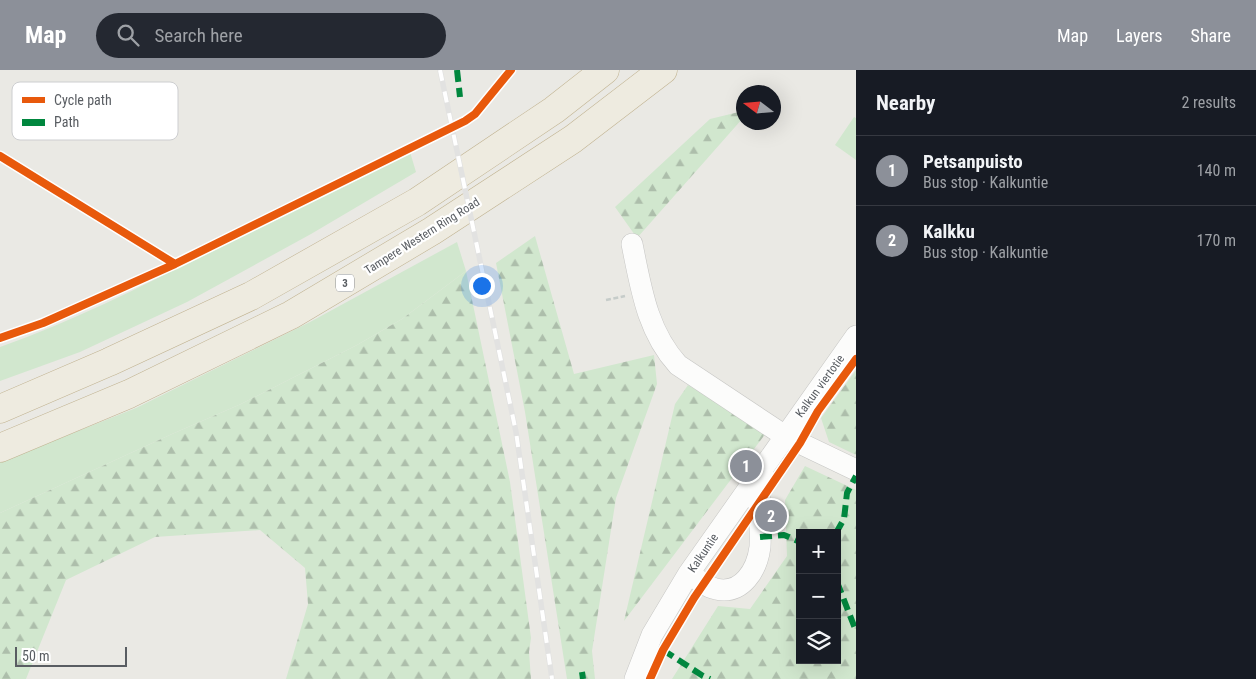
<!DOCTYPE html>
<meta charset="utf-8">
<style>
body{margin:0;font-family:"Roboto Condensed",sans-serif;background:#242831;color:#f1f3f6}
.controls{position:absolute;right:15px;bottom:15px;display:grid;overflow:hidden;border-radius:0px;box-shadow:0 5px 20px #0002}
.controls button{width:45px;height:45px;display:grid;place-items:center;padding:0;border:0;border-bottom:1px solid #363941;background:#171b24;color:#f1f3f6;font:25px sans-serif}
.compass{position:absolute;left:736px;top:15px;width:45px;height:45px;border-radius:50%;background:#171b24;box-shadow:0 5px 20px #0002;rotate:286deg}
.scale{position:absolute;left:15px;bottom:12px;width:112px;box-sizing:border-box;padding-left:5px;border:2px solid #595d62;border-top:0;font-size:14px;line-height:18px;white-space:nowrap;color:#595d62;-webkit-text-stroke:4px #fff;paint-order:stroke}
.you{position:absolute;left:481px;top:215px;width:18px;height:18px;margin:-12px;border:4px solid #fff;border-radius:50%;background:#1a73e8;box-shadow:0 0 0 8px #1a73e833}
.badge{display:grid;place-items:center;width:32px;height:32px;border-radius:50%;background:#8c9099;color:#fff;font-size:16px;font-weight:700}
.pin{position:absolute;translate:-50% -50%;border:2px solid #fff;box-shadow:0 1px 5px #0006}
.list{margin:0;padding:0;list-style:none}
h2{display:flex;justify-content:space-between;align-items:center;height:65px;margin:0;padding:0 20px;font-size:21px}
h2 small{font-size:16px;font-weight:400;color:#9ea1a6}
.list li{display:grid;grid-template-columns:32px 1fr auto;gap:15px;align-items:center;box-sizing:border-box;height:70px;padding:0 20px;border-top:1px solid #363941}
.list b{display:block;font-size:19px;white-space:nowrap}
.list p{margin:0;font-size:16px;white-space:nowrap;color:#9ea1a6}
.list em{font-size:16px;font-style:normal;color:#9ea1a6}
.icon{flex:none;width:28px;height:28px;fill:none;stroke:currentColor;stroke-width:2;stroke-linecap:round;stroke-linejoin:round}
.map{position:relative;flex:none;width:856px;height:609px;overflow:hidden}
header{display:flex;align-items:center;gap:30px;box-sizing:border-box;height:70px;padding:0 25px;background:#8c9099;color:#fff}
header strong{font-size:24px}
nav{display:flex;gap:28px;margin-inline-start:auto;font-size:18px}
.search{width:350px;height:45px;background:#242831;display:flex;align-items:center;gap:12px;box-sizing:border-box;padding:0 18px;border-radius:28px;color:#9ea1a6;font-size:19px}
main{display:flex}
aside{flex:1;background:#171b24}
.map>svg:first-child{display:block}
.green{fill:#d1e7ce}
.forest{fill:url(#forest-firs);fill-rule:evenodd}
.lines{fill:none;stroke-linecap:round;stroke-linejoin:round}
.minor-casing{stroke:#c6c6c4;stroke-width:22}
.highway-casing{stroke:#c1b391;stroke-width:29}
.path{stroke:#c6ccc9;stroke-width:2.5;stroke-dasharray:5 2.5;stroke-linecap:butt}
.minor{stroke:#fcfcfb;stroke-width:21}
.highway{stroke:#eeebe0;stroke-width:28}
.rail-casing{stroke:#e2e2e1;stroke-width:5.5}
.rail{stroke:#fff;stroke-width:4;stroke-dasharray:11;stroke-linecap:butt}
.quiet{stroke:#00873e;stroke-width:6;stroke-dasharray:12 6;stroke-linecap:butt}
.cycleway-casing{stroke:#fff;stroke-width:11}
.cycleway{stroke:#e8590c;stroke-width:8}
.labels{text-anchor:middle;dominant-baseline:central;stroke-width:4.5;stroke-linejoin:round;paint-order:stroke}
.shield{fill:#fff;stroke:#8b8e91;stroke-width:1}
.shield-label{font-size:11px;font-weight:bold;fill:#595d62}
.street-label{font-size:12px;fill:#595d62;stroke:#fff}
.key{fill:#fff;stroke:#cdced0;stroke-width:1}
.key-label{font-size:14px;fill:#595d62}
</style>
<header>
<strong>Map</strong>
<div class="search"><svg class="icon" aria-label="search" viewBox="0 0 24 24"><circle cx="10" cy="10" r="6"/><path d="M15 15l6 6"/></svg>Search here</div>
<nav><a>Map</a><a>Layers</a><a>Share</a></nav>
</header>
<main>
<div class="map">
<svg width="856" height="609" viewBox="0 0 856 609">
<defs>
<pattern id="forest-firs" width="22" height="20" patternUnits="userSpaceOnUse" patternTransform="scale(1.25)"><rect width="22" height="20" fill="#d1e7ce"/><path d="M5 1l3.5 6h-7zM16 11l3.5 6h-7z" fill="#adbeab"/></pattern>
</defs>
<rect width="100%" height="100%" fill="#eae9e4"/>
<path class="green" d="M854,47L856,48V90L835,75Z
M410,82L416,102L311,164L187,232L80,282L0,311V277C143,226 271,143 410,82Z
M457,172L466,201L402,249L357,275L241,334L172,364L0,443V392L136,338L310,252Z"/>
<path class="forest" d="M743,41V48L637,168L615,137L710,49Z
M535,166L574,304L654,285L657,314L616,428L592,581L595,609H567L525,342L496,193Z
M466,201L510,412L531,568L529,582L531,609H286L308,534L305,498L260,460L155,467L66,510L26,609H0V443L172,364L241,334L357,275L402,249Z
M856,300V385L829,372L821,348Z
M688,315L766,363L624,551L675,334Z
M805,396L856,420V609H672L718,536L750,539L787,486L785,430ZM800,463H837V590H800Z"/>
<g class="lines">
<g class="minor-casing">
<path id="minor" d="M632,174C641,218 647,261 678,295L785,366L856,400
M689,503C697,509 706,517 716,519C742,525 757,500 760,477C761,462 759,448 759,434C759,423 762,411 763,399
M635,609L652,565L689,503L856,266"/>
</g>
<g class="highway-casing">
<path id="highway" d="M0,339L109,292L251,226L417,132L554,40L605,0
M0,378L129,324L291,245L432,161L573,69L663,0"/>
</g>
<path class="path" d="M606,230L625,226"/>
<use href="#minor" class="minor"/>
<use href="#highway" class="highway"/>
<g class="rail-casing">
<path id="rail" d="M440,0L516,362L552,609"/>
</g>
<use href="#rail" class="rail"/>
<path class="quiet" d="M457,0L460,27
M836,463L844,449L847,423L856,406
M760,467L784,465L800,472
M837,512L856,561
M663,580L703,606L710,609
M582,602L583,609"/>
<g class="cycleway-casing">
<path id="cycleway" d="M0,86L175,194
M0,268L43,253L175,194L465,51L475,44L511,0
M650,609L663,580L694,528L800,373L818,341L856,289"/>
</g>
<use href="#cycleway" class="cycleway"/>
</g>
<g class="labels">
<rect class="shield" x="336" y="204.5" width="18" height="17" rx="4"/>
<g class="shield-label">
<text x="345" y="213">3</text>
</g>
<g class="street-label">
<text transform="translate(422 166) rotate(-32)">Tampere Western Ring Road</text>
<text transform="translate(820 316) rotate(-54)">Kalkun viertotie</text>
<text transform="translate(703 483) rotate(-56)">Kalkuntie</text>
</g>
</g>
<rect x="12" y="12" width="166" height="58" rx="8" class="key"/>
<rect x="22" y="27" width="23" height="6" fill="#e8590c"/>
<rect x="22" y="49" width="23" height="7" fill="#00873e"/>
<g class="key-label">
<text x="54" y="35">Cycle path</text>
<text x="54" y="57">Path</text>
</g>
</svg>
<div class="controls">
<button>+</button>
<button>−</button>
<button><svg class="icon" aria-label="layers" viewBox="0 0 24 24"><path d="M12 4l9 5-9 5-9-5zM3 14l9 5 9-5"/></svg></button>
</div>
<svg class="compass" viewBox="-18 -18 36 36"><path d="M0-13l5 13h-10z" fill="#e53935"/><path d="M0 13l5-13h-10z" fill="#9ea1a6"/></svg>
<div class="scale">50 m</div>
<div class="you"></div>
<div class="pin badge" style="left:746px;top:396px">1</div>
<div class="pin badge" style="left:771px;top:446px">2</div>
</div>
<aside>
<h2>Nearby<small>2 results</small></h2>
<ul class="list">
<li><span class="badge">1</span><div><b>Petsanpuisto</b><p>Bus stop · Kalkuntie</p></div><em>140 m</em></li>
<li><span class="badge">2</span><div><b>Kalkku</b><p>Bus stop · Kalkuntie</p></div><em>170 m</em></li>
</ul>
</aside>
</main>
